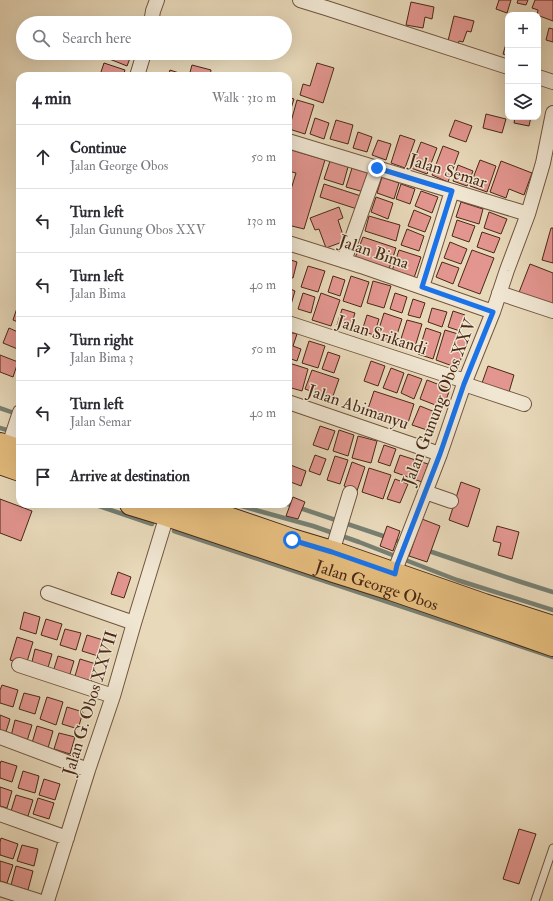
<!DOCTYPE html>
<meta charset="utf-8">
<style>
body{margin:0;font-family:"IM FELL Double Pica",serif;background:#f2f2f3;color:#2b2b33}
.controls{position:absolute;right:12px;top:12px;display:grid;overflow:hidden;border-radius:8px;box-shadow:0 4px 16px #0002}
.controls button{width:36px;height:36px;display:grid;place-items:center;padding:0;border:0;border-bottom:1px solid #e1e1e2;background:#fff;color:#2b2b33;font:20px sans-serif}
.stop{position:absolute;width:12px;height:12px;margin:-9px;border:3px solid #1a73e8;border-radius:50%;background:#fff}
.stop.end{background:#1a73e8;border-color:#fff;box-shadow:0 1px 4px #0008}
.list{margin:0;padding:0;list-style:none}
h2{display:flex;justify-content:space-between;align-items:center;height:52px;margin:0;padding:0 16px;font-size:17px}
h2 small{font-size:13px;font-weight:400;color:#7c7c81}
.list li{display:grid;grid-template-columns:26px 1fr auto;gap:12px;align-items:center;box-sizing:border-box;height:64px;padding:0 16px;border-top:1px solid #e1e1e2}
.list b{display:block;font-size:15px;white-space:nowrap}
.list p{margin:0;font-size:13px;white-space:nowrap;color:#7c7c81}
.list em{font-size:13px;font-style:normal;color:#7c7c81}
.icon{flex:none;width:22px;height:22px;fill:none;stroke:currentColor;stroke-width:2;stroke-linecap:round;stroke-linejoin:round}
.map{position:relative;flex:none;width:553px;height:901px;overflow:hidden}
.search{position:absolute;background:#fff;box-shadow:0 4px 16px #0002;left:16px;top:16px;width:276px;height:44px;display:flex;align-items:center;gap:10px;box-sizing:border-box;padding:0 14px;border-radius:22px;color:#7c7c81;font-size:15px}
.panel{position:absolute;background:#fff;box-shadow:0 4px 16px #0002;left:16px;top:72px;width:276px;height:436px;border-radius:12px}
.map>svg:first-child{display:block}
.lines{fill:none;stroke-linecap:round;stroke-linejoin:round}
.stream{stroke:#788072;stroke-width:4.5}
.building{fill:#e39690;stroke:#4a2916}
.service-casing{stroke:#72553f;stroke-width:9}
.minor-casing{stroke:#72553f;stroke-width:16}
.primary-casing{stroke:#4a2916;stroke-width:24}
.service{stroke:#f0e6d2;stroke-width:7}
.minor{stroke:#f0e6d2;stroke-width:14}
.primary{stroke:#e4bc7d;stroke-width:22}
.route{stroke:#1a73e8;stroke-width:5}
.labels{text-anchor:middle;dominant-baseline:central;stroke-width:3;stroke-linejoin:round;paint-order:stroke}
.street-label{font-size:17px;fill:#4a2916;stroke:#f0e6d2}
</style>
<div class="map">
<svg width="553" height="901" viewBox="0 0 553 901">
<rect width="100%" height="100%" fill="#e8d9ba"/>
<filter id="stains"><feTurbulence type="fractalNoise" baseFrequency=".005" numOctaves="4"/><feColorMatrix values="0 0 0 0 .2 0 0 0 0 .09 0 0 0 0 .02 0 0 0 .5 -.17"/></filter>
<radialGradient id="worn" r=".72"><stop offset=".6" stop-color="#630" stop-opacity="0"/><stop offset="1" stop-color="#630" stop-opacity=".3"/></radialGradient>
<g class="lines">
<path class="stream" d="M0,408L17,414
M0,428L20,434
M93,504L152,524
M234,504L313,526L359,542L457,580L553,610
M288,504L404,543
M174,531L553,657
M426,550L518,581L553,592"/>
</g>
<path class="building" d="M499,0H511L507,13L496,9Z
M518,0H528L526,5L517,3Z
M535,0H553V21L537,15L538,10L532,8Z
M411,2L434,7L432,19L425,17L423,28L406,25Z
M454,16L474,21L471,32L467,31L463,42L459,41L457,48L447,45Z
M549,28L553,29V42L546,40Z
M508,37V56L503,54Z
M109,53H132L127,66L107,58Z
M104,63L125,70L123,76H103L100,75Z
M317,63L334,68L323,103L300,95L303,84L310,86Z
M192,65L211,70L210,76H189Z
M170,70L185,75V76H168Z
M288,97L294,99L288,118Z
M297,100L314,105L305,134L289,129Z
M486,114L506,119L502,133L483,128Z
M515,117H531L529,126L514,123Z
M315,118L329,123L324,139L310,134Z
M336,120L353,125L348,144L330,139Z
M455,120L472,126L466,142L449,136Z
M358,132L372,137L367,152L353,148Z
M400,135L415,140L405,168L391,163Z
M378,140L391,144L386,160L372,155Z
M421,142L437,148L427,174L411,168Z
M443,146L459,152L448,182L432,175Z
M288,149L325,160L304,229L288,225V199L296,173L288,171Z
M480,160L496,166L487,192L470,186Z
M330,161L348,167L343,185L324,179Z
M501,161L532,173L524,195L509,189L506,198L490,192Z
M458,165L473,171L467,186L453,181Z
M352,168L369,173L364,192L346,187Z
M382,177L399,183L394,199L377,193Z
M324,184L361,196L357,209L320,197Z
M401,184L415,189L410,204L396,199Z
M421,191L438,197L432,213L415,206Z
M376,197L393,203L388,219L371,212Z
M461,202L483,209L479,224L456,217Z
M339,207L343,218L338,220L345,241L326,248L319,229L315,230L310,218Z
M414,210L431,217L425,232L408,226Z
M489,212L507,219L501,234L484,228Z
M369,216L400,225L396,241L365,231Z
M457,220L475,226L469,242L452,236Z
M551,228H553V263L542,260Z
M407,229L424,236L419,251L401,245Z
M482,232L500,238L494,253L477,247Z
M363,237L396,248L389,269L355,258Z
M450,242L467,249L461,264L444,258Z
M399,250L421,257L414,278L392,271Z
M472,250L494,258L480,294L458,286Z
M288,259L297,262L293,278L288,277Z
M442,262L459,268L453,284L436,277Z
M530,264L553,273V308L518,295Z
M308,266L325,271L318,292L301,287Z
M333,276L345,280L340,296L328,292Z
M351,276L369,282L361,307L343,301Z
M373,281L391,286L384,308L367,303Z
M288,288L295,291L290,308H288Z
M303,293L315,297L311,313L298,309Z
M321,293L340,300L331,326L312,320Z
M395,293L407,297L402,313L390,309Z
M413,299L425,303L420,318L408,315Z
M18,305H20V323L13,320Z
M432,308L447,312L442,327L428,322Z
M342,309L355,313L350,329L337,325Z
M453,311L465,315L460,331L448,327Z
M384,313L402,319L394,344L376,338Z
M367,315L379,319L374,335L362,331Z
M407,320L422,324L414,350L399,345Z
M9,328L20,333V350L3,343Z
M426,328L441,333L433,359L418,354Z
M445,330L468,337L458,368L436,360Z
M288,332L297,334L293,346L301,349L297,361L288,358Z
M309,341L325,346L318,368L302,363Z
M328,352L340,356L334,373L322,369Z
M0,355L18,362L13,377L0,372Z
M371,361L385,366L378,386L364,381Z
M289,363L308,369L302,391L288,387Z
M488,366L514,375L509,392L482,383Z
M391,368L404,373L397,393L383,388Z
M312,370L339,379L332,399L305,389Z
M408,374L422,379L414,399L401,393Z
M427,380L450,389L443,408L420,399Z
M374,391L414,404L407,426L367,412Z
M420,406L435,412L427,430L412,425Z
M320,426L335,431L328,450L313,445Z
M339,430L354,435L348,456L333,451Z
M358,436L377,441L371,463L352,458Z
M384,445L396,449L390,466L378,462Z
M315,455L326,459L320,475L309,471Z
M400,455L428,464L422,482L394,472Z
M335,456L348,460L340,484L327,480Z
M352,462L365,467L357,491L344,486Z
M288,464L306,471L301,486L288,481Z
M369,468L391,475L383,499L362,492Z
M395,479L408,484L400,503L387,499Z
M461,482L480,489L468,527L449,520Z
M293,497L305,502L298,519L286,516Z
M0,499L32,511L21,541L0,533Z
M422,519L440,526L427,562L409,556Z
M387,526L400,531L393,551L380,546Z
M497,526L519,532L512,559L498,555L501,543L493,541Z
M118,572L131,577L124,598L111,594Z
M24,612L40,617L36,634L20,629Z
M46,619L62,624L57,640L41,635Z
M65,629L81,633L76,650L60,645Z
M87,635L103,640L98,656L82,651Z
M17,637L33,642L26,665L10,660Z
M35,649L52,654L47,671L31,666Z
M58,656L74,661L69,677L53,672Z
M80,659L96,664L91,681L75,676Z
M2,685L18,690L13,707L0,703V690Z
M24,693L40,697L35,714L19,709Z
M47,697L63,702L56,725L40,719Z
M67,707L83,712L78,729L62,724Z
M0,715L10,719L5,735L0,733Z
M15,720L32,725L27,741L11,736Z
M37,726L53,731L48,748L32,743Z
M59,733L75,737L70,754L54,749Z
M1,761L17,766L12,782L0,778V764Z
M23,771L39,776L35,793L18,788Z
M44,779L60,784L55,800L39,795Z
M0,787L12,791L7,808L0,806Z
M16,795L33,800L28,816L11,811Z
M38,798L54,803L49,819L33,814Z
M519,829L536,834L519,884L503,879Z
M1,838L18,844L13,859L0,855V842Z
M22,845L38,849L34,866L17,861Z
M0,861L13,865L7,883L0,881Z
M16,866L33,871L28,890L11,885Z"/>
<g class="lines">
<g class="service-casing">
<path id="service" d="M535,901L553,848"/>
</g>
<g class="minor-casing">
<path id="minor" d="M300,0L326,8L508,67
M151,23L153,11L157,0
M137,76L144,53
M538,77L553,82
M288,141L528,214
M288,243L361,266L493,312
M344,261L377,168
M422,287L452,191
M499,293L553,311
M288,323L465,381
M464,384L524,404
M288,402L440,454
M6,454L20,412
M425,492L451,501
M332,552L350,493
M393,581L397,565L440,454L464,384L493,312L507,270L528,214L543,163L553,113
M48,593L134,623
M19,665L113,696
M0,737L88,770
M0,814L67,838
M0,889L38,901
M47,901L88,770L113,696L134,623L167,515"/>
</g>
<g class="primary-casing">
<g id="primary">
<path d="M0,444L20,451"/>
<path d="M0,463L20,470"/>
<path id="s1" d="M131,504L167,515L334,571L391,589L553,645"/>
<path d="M187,504L292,540L332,552L484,605L553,627"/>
</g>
</g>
<use href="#service" class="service"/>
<use href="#minor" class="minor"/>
<use href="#primary" class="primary"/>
</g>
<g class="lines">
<path class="route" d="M292,540L332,552L395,574L397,565L440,454L464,384L493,312L422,287L452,191L377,168"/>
</g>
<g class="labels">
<g class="street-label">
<text transform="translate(448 171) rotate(17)">Jalan Semar</text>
<text transform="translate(374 252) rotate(19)">Jalan Bima</text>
<text transform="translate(382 335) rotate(18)">Jalan Srikandi</text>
<text transform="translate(439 402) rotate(-69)">Jalan Gunung Obos XXV</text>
<text transform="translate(358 407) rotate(19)">Jalan Abimanyu</text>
<text stroke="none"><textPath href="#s1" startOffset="259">Jalan George Obos</textPath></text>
<text transform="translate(90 703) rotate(-73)">Jalan G. Obos XXVII</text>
</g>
</g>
<rect width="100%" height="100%" filter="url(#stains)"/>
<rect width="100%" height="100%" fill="url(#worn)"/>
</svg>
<div class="controls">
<button>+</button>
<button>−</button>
<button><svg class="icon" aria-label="layers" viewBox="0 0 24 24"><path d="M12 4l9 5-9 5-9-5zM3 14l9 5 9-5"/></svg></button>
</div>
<div class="stop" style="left:292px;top:540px"></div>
<div class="stop end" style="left:377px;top:168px"></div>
<div class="search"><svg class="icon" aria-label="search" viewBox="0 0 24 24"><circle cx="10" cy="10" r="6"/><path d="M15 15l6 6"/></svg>Search here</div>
<section class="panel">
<h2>4 min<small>Walk · 310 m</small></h2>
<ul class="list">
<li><svg class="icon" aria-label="ahead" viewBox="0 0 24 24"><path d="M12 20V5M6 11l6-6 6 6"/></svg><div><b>Continue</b><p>Jalan George Obos</p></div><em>50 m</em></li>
<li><svg class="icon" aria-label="left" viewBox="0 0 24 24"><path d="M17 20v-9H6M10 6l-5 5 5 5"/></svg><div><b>Turn left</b><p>Jalan Gunung Obos XXV</p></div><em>130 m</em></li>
<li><svg class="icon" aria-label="left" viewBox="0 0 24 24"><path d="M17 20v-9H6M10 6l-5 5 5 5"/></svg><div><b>Turn left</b><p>Jalan Bima</p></div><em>40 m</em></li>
<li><svg class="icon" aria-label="right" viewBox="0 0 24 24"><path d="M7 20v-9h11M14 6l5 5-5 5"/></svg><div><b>Turn right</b><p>Jalan Bima 3</p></div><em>50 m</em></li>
<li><svg class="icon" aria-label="left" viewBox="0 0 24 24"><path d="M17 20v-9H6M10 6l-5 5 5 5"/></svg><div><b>Turn left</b><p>Jalan Semar</p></div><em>40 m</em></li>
<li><svg class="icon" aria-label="arrive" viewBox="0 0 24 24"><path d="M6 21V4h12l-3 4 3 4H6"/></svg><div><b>Arrive at destination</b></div></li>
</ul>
</section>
</div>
